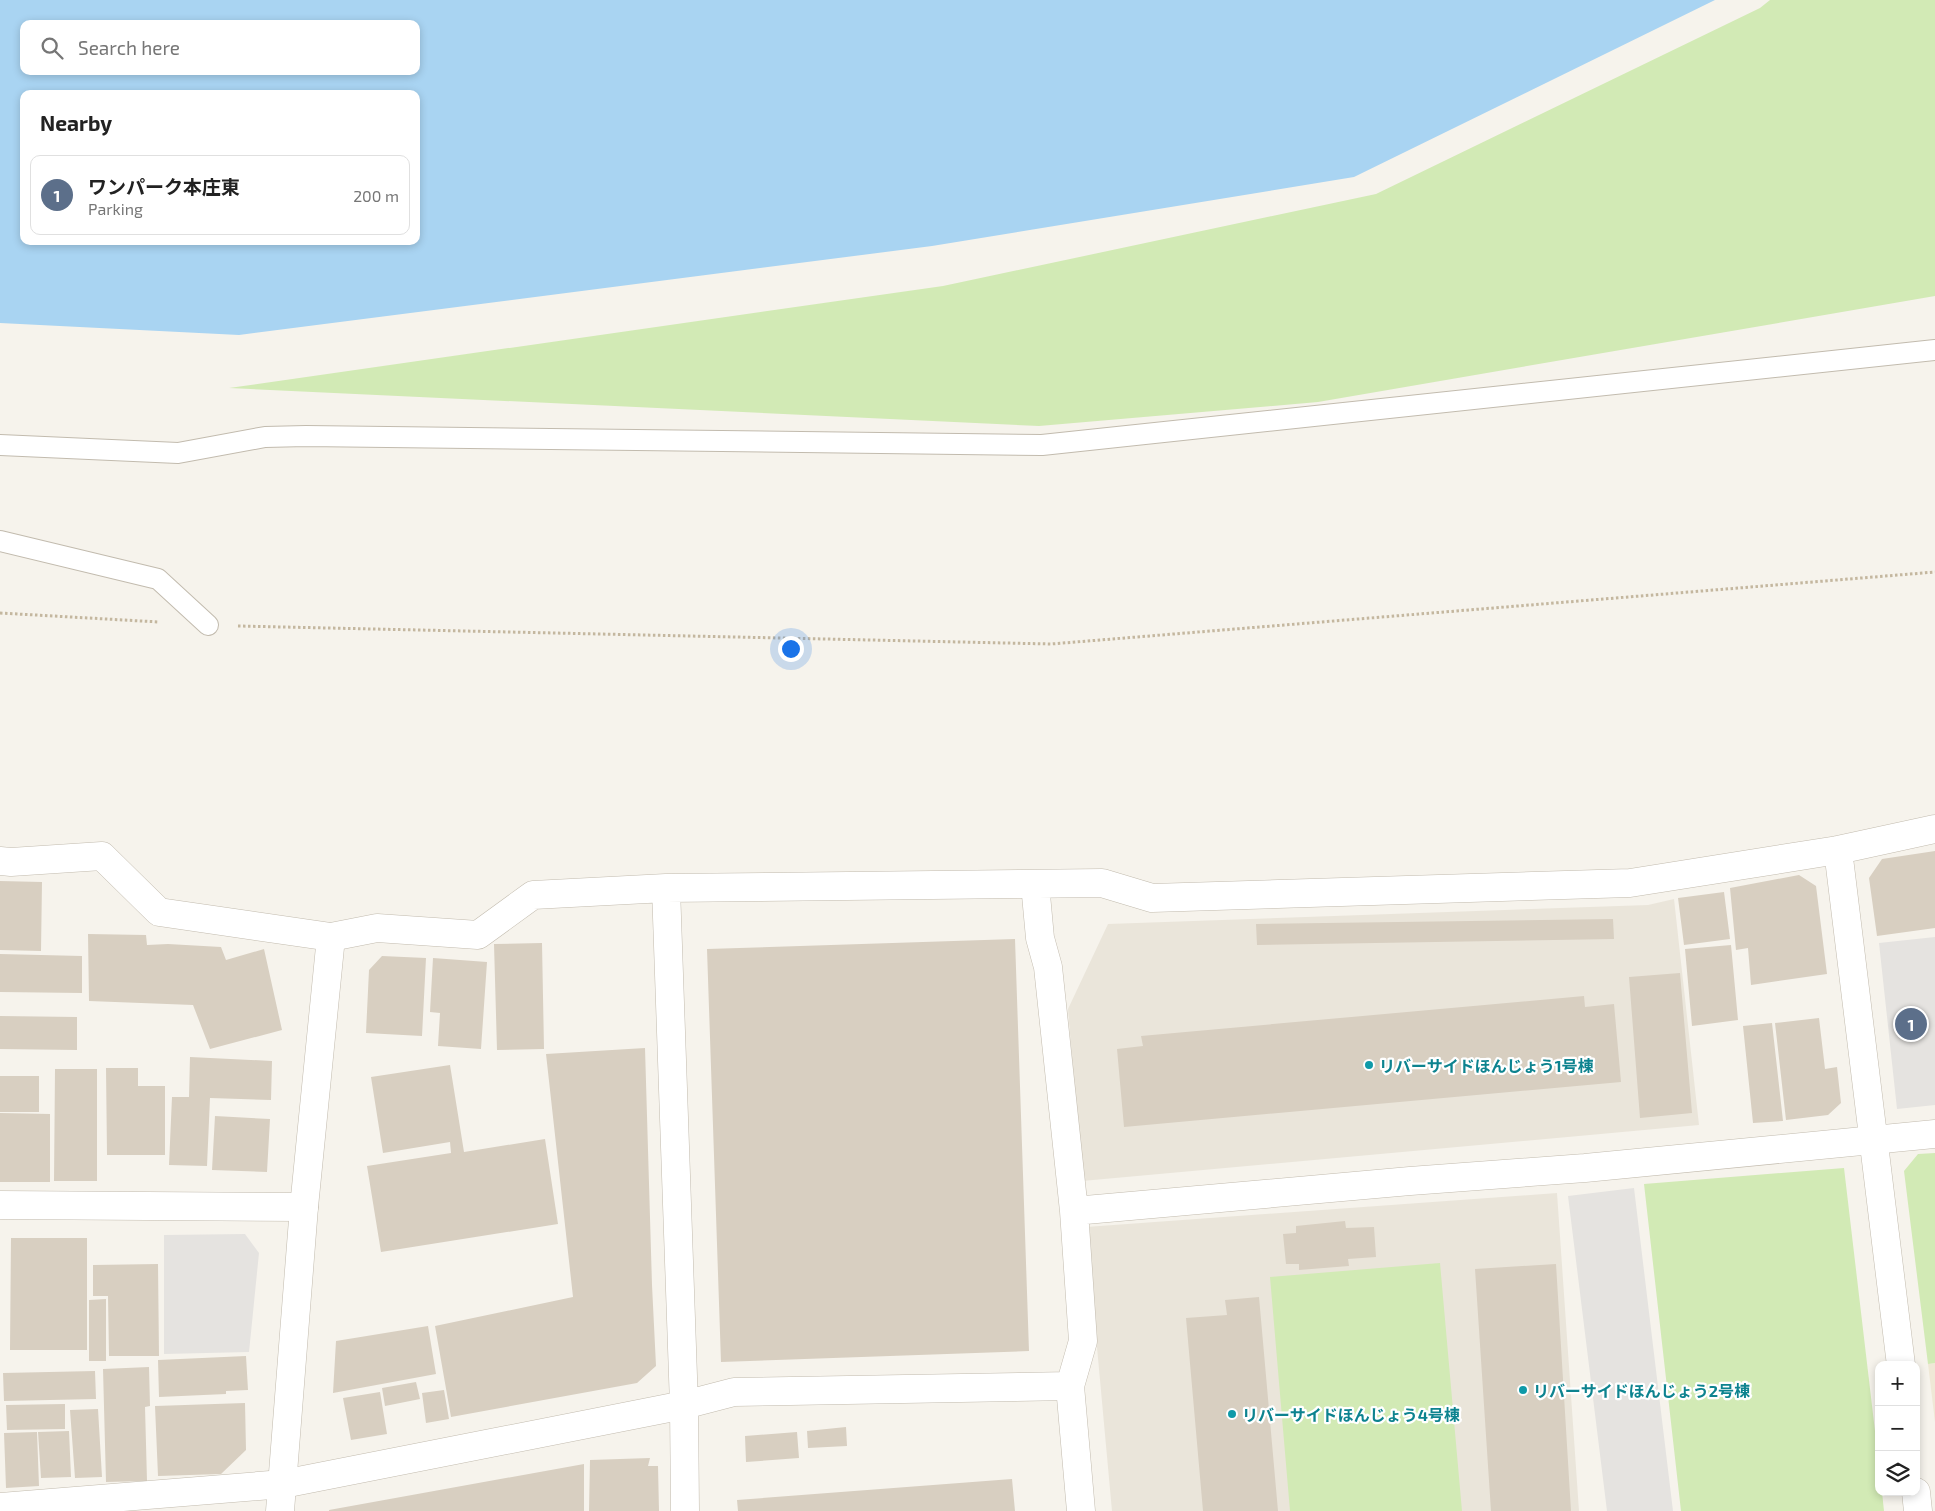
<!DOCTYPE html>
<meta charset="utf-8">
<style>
body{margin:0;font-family:"Exo 2","Noto Sans JP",sans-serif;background:#f2f2f2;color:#222}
.controls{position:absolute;right:15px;bottom:15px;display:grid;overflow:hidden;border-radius:10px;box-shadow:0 2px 8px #0003}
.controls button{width:45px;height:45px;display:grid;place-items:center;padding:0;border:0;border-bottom:1px solid #e0e0e0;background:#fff;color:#222;font:25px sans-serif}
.you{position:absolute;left:790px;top:648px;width:18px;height:18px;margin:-12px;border:4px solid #fff;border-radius:50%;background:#1a73e8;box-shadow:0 0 0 8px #1a73e833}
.badge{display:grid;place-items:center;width:32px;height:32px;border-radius:50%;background:#b45309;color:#fff;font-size:16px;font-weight:700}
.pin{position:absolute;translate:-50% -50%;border:2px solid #fff;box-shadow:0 1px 5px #0006}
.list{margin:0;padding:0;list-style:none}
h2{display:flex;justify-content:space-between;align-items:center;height:65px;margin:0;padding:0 20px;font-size:21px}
h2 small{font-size:16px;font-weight:400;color:#767676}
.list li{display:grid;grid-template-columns:32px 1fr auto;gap:15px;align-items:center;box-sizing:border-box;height:80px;margin:0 10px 10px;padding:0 10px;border:1px solid #e0e0e0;border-radius:10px}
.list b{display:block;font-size:19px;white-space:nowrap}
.list p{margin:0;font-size:16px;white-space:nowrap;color:#767676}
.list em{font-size:16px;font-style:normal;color:#767676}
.icon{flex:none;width:28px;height:28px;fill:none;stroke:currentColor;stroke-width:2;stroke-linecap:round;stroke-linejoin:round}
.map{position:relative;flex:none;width:1935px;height:1511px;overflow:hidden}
.search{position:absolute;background:#fff;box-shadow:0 2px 8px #0003;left:20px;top:20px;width:400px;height:55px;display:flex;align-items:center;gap:12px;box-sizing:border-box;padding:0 18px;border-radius:10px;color:#767676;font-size:19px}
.panel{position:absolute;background:#fff;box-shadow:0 2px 8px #0003;left:20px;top:90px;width:400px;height:155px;border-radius:10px}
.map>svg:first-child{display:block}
.residential{fill:#eae5da}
.education{fill:#efe8d6}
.green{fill:#d2eab5}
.parking{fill:#e5e3e0}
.water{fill:#a9d4f2;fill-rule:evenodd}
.building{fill:#d8cfc1}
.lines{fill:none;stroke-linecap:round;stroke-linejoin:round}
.service-casing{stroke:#c2bbae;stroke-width:22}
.minor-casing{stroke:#c2bbae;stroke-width:29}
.tertiary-casing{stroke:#c2bbae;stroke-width:29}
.path{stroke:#c4b79f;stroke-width:3;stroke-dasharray:2.5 2.5;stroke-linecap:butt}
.service{stroke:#fff;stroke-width:20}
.minor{stroke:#fff;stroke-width:28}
.tertiary{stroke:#fff;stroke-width:28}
.culture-dot{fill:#0f9aa8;stroke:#fff;stroke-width:2}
.labels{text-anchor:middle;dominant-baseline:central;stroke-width:4.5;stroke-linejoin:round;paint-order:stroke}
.culture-label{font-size:16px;font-weight:bold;fill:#0d838f;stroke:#fff;text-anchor:start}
</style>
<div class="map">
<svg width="1935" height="1511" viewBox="0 0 1935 1511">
<rect width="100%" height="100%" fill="#f6f3ec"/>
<path class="residential" d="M1674,899L1699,1125L1082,1181L1068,1009L1108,924L1648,905Z
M1557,1193L1579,1511H1112L1086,1227Z"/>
<path class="education" d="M1935,1363V1422L1928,1364Z"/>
<path class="green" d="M1770,0H1935V296L1318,402L1039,426L229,388L943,286L1376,194L1760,8Z
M1935,1153V1363L1928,1364L1904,1171L1918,1154Z
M1844,1168L1879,1465V1492H1882L1884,1511H1681L1644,1184Z
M1440,1263L1462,1511H1290L1270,1277Z"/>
<path class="parking" d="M1935,937V1105L1897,1109L1879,943Z
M1634,1188L1673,1511H1607L1568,1196Z
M245,1234L259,1253L249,1352L164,1354V1235Z"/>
<path class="water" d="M0,0H1715L1354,177L932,246L239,335L0,323ZM24,24H416V71H24ZM24,94H416V241H24Z"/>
<path class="building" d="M1935,851V928L1877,936L1869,878L1882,859Z
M1799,875L1816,886L1827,974L1751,985L1748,948L1736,950L1730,888Z
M0,881L42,882L41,951L0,950Z
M1724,892L1730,939L1684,945L1678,898Z
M1613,919L1614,939L1257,945L1256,924Z
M88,934L146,935L147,945L168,944L221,947L226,960L264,949L282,1030L210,1049L193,1005L89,1001Z
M1015,939L1029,1351L721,1362L707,949Z
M542,943L544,1049L497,1050L494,944Z
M1731,945L1738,1020L1692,1026L1685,949Z
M0,954L82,956V993L0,992Z
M382,956L426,958L422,1036L366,1033L369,970Z
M433,958L487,962L481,1049L438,1046L440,1013L430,1012Z
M1680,973L1692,1113L1640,1118L1629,977Z
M1584,996L1585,1007L1614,1004L1621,1082L1124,1127L1117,1049L1143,1046L1141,1036Z
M0,1016L77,1017V1050L0,1049Z
M1819,1018L1825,1069L1837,1067L1841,1103L1828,1115L1786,1120L1775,1023Z
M1772,1023L1783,1121L1753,1123L1743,1026Z
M645,1048L652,1285L656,1366L637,1383L451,1417L435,1326L573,1297L546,1054Z
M190,1057L272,1061L271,1100L210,1098L207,1166L169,1165L172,1097H189Z
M450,1065L464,1152L545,1139L558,1224L381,1252L367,1166L451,1153L450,1142L383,1153L371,1077Z
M106,1068H138V1086H165V1155H107Z
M55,1069H97V1181H54Z
M0,1076H39V1112H0Z
M0,1113L50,1114V1182H0Z
M215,1116L270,1119L267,1172L212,1170Z
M1345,1221L1346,1228L1374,1227L1376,1257L1348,1259L1349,1266L1299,1270V1264H1286L1283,1234L1296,1233V1226Z
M11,1238H87V1350H10Z
M158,1264L159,1356H109L108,1296H93V1265Z
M1556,1264L1571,1511H1491L1475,1269Z
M1259,1297L1278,1511H1203L1186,1318L1227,1315L1225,1300Z
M106,1299V1361H89V1300Z
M428,1326L436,1374L333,1393L336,1341Z
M246,1356L248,1390L226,1391V1394L159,1397L158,1360Z
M149,1367L150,1406L145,1407L147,1481L106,1482L103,1369Z
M95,1371L96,1399L4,1401L3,1373Z
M416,1382L420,1399L385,1406L382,1388Z
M444,1390L449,1419L426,1423L422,1393Z
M380,1392L387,1434L351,1440L343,1398Z
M245,1403L246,1450L221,1474L158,1476L155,1406Z
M65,1404V1429L7,1430L6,1405Z
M98,1409L102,1477L75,1478L70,1410Z
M846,1427L847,1446L808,1448L807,1431Z
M69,1431L71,1477L41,1478L38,1432Z
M37,1432L39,1486L6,1488L4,1433Z
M797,1432L799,1458L746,1462L745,1436Z
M650,1458L648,1466H658L659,1511H589L590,1460Z
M584,1464V1511H329V1510Z
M1012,1479L1015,1511H738L737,1500Z"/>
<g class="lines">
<g class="service-casing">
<path id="service" d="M0,445L178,453L265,437L306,436L1042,445L1935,350
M0,541L158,579L208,625"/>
</g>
<g class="minor-casing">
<path id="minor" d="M1838,850L1901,1365
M0,861L11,862L102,856L159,912L331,937L377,928L478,935L533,895L666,888L1102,883L1152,898L1630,883L1838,850L1935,829
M666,888L684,1405L685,1511
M0,1205L304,1207
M1074,1211L1410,1181L1585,1168L1935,1134
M1070,1386L1081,1511
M1916,1492L1918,1511
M0,1507L283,1484L684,1405L734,1392L1070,1386L1083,1341L1074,1211L1048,967L1040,938L1035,884"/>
</g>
<g class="tertiary-casing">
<path id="tertiary" d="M280,1511L304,1207L331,937"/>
</g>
<path class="path" d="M0,613L159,622
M238,626L1051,644L1935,572"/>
<use href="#service" class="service"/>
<use href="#minor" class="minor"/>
<use href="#tertiary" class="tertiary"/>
</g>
<g class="culture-dot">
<circle cx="1369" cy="1065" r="5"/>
<circle cx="1523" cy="1390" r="5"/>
<circle cx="1232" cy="1414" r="5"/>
</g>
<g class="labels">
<g class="culture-label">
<text x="1379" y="1065">リバーサイドほんじょう1号棟</text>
<text x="1533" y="1390">リバーサイドほんじょう2号棟</text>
<text x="1242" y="1414">リバーサイドほんじょう4号棟</text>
</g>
</g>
</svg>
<div class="controls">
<button>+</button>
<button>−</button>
<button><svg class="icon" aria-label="layers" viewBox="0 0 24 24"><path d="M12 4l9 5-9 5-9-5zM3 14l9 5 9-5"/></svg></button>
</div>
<div class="you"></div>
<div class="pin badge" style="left:1911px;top:1024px;background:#5c6f8a">1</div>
<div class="search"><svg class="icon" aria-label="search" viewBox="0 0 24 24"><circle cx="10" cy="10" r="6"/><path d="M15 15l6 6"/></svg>Search here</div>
<section class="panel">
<h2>Nearby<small></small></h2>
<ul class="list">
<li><span class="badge" style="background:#5c6f8a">1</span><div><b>ワンパーク本庄東</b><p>Parking</p></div><em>200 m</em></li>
</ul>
</section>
</div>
